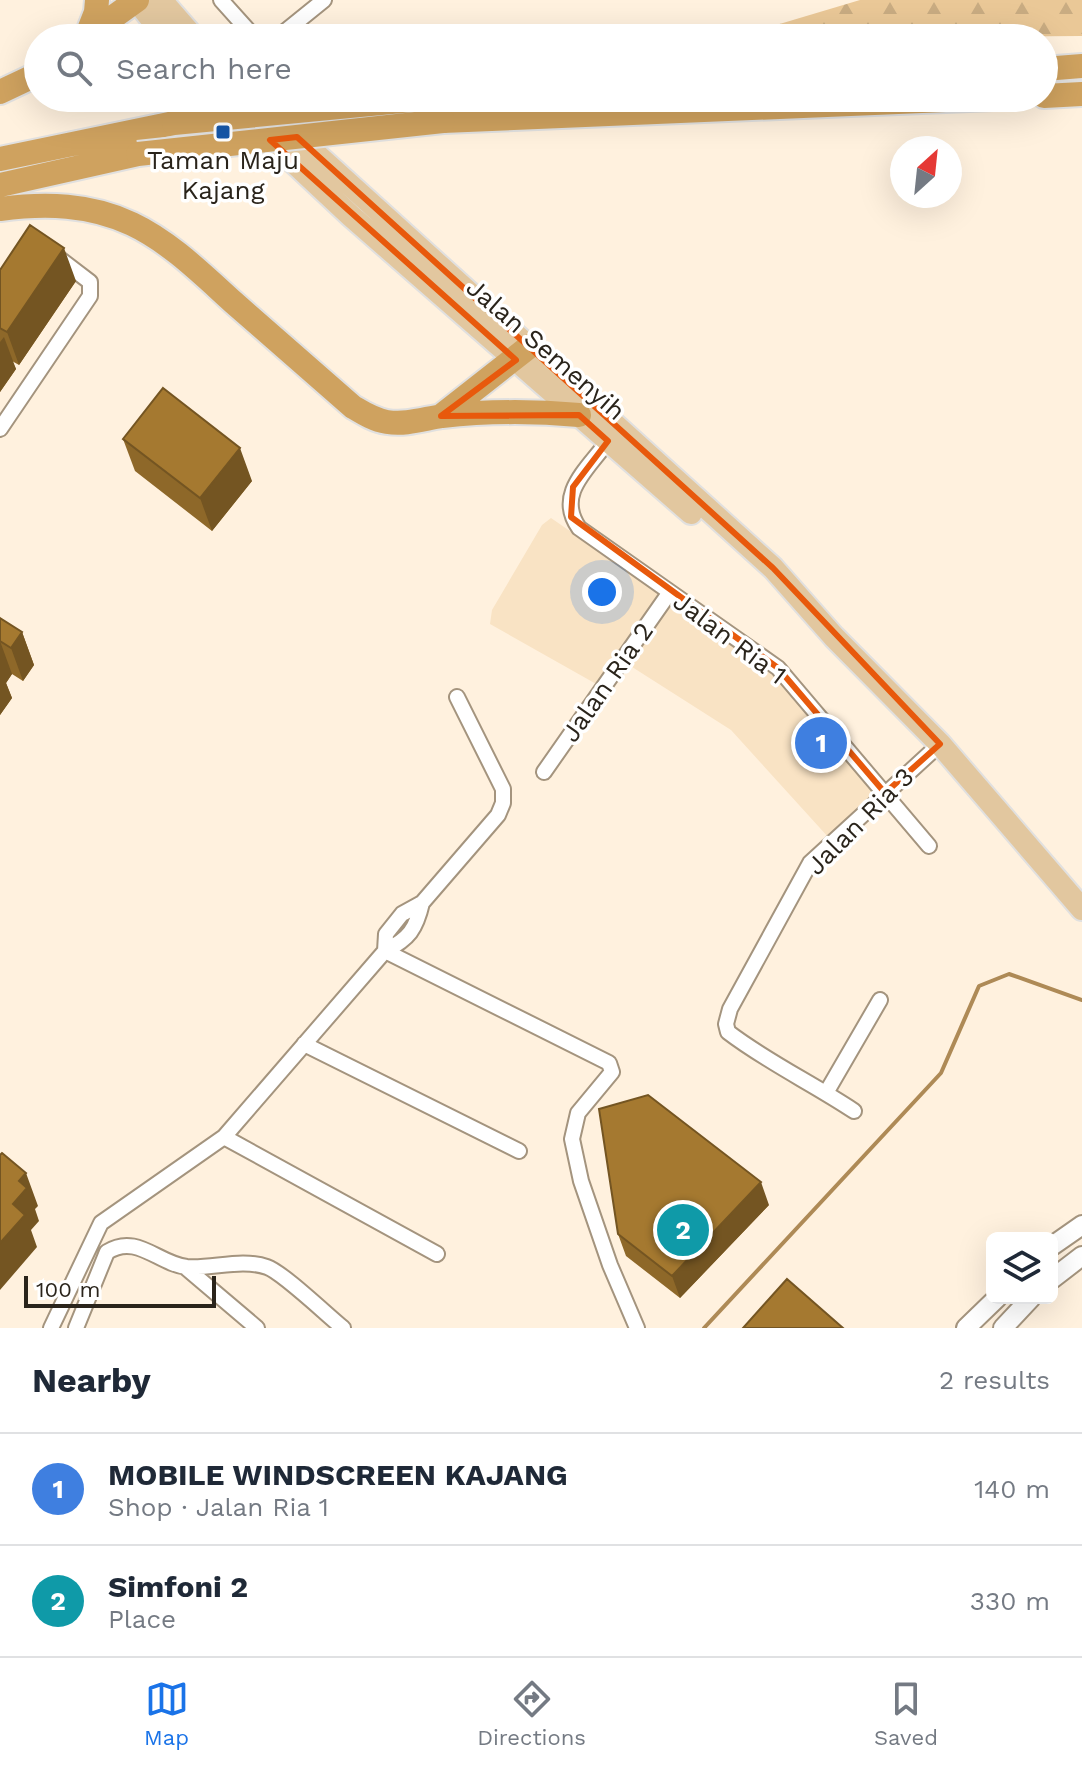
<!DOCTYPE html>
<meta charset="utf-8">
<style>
body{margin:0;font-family:"Work Sans",sans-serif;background:#f6f6f7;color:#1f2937}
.controls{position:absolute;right:24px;bottom:24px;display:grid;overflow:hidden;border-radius:12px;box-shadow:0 8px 32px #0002}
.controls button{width:72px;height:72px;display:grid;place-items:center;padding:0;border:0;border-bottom:2px solid #e0e1e3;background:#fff;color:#1f2937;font:40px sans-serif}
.compass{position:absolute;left:890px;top:136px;width:72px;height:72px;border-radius:50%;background:#fff;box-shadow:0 8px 32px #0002;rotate:27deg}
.scale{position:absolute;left:24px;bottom:20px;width:192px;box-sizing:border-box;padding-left:8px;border:4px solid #2a241b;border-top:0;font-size:22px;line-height:28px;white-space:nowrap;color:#2a241b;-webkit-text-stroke:6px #fff;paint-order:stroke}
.you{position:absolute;left:602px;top:592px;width:28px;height:28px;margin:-20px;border:6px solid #fff;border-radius:50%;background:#1a73e8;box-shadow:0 0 0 12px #1a73e833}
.badge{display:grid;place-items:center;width:52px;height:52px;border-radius:50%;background:#1a73e8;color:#fff;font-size:26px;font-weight:700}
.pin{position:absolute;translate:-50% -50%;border:4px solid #fff;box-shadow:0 2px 8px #0006}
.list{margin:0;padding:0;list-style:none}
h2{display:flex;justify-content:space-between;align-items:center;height:104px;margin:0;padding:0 32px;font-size:34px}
h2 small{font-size:26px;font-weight:400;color:#747a83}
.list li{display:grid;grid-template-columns:52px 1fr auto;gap:24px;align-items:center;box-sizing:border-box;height:112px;padding:0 32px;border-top:2px solid #e0e1e3}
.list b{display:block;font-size:30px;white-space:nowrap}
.list p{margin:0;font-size:26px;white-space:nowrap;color:#747a83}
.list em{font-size:26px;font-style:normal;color:#747a83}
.icon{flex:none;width:44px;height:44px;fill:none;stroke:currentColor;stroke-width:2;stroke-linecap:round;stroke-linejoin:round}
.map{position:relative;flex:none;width:1082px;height:1328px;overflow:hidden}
.search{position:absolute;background:#fff;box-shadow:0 8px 32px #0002;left:24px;right:24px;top:24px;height:88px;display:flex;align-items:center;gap:20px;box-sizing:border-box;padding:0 28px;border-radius:44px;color:#747a83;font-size:30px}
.sheet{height:328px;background:#fff}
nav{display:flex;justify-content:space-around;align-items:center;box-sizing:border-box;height:112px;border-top:2px solid #e0e1e3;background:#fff;font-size:22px;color:#747a83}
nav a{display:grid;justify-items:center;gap:4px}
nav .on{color:#1a73e8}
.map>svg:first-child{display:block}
.built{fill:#f9e3c4}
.forest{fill:url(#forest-firs)}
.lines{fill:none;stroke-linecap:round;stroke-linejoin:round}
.stream{stroke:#ae8a56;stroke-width:4}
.minor-casing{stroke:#a4947e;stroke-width:18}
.tertiary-casing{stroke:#a4947e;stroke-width:22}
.primary-casing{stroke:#e1e0df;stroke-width:26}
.motorway-casing{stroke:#e1e0df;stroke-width:28}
.minor{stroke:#fff;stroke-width:14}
.tertiary{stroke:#fff;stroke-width:18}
.primary{stroke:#e2c79f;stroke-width:22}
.motorway{stroke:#cfa25f;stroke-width:24}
.motorway-bridge-casing{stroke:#e1e0df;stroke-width:28;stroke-linecap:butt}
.motorway-bridge{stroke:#cfa25f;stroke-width:24}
.wall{fill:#8e6829}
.shaded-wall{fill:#745522}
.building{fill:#a57930;stroke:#745522;stroke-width:2}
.marked{fill:none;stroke:#e8590c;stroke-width:6;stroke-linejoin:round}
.poi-dot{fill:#1657a8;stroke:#fff;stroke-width:3}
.labels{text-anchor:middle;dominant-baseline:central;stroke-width:7;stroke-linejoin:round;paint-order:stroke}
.poi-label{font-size:26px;fill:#2a241b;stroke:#fff}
.street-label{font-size:26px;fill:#2a241b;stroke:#fff}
</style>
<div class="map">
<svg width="1082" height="1328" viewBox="0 0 1082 1328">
<defs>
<pattern id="forest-firs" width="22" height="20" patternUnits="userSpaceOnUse" patternTransform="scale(2)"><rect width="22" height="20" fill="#eac897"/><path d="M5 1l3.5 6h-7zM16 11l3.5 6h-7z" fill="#c9ac82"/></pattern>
</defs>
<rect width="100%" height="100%" fill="#fff1de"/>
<path class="built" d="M551,518L775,672L878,792L829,838L731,730L618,658L598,685L490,624L492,610L542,525Z"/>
<path class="forest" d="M860,0H1082V36L733,38Z"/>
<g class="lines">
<path class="stream" d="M704,1328L941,1073L979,986L1009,974L1082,1000"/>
<g class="minor-casing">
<path id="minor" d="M221,0L255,38
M277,38L324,0
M0,429L90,296V282L56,256
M608,441C588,469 555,494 579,528L778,668L929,846
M544,772L670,592
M385,951L609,1063L612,1072L578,1113L572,1139L581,1181L610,1265L637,1328
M385,951L386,934L402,914L422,903L498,815L503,803V789L457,697
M304,1044L519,1151
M826,1093L880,1000
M854,1111C812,1083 767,1062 728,1032L726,1024L730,1009L810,863L940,744
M224,1137L437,1254
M185,1267L257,1328
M51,1328L101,1223L224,1137L385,951C409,939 416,929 422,903
M76,1328L107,1252C137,1233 158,1264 187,1267C213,1269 241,1258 267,1267C282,1272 327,1315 343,1328"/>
</g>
<g class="tertiary-casing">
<path id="tertiary" d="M1052,1246L1082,1225
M1052,1279L1082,1256
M966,1328L997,1298
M1003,1328L1031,1298"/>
</g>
<g class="primary-casing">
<path id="primary" d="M136,0L167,38
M161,0L194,38
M225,98L351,216L691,513
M254,98L773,568L834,637L940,744L1082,909"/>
</g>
<g class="motorway-casing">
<path id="motorway" d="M87,35L96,12L97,0
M84,38L137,0
M1044,69L1082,66
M0,92L38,74
M1044,96L1082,94
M443,121L993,98
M0,159L174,123
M0,185L138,154
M0,209C45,203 90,204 132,224C170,242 202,274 233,302C273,337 313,372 353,407C363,413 374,420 387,422C406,425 423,419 442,416C488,411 534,411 579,415
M441,416L530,346"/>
</g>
<use href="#minor" class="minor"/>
<use href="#tertiary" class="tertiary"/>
<use href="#primary" class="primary"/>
<use href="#motorway" class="motorway"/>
<g class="motorway-bridge-casing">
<path id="motorway-bridge" d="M174,123L433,98
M138,154L443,121"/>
</g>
<use href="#motorway-bridge" class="motorway-bridge"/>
</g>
<path class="wall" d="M0,270L76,281L19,365L12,361L16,369L0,392Z
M123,439L252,481L212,531L135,471Z
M0,618L22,632L34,665L23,681L12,674L6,683L12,698L0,715Z
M769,1205L680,1298L626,1256L618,1234Z"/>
<path class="shaded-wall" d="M64,248L76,281L19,365L7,332Z
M4,337L16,369L0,392V342Z
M240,448L252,481L212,531L200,498Z
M22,632L34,665L23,681L11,648Z
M0,641L12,674L6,683L12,698L0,715Z
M26,1173L38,1206L35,1209L39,1221L31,1230L37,1247L0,1290V1243L19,1181Z
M761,1182L769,1205L680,1298L672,1276Z"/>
<path class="building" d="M30,225L64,248L7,332L0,328V270Z
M163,388L240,448L200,498L123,439Z
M0,618L22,632L11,648L0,641Z
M648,1095L761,1182L672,1276L618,1234L599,1109Z
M2,1153L26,1173L19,1181L27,1188L13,1204L25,1215L0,1243V1155Z
M787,1279L843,1328H743Z"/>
<path class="marked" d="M297,137L773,568L940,744L885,793L778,668L571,517L573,487L608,441L579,415L441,416L516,360L270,140Z"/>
<rect class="poi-dot" x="215" y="124" width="16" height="16" rx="4"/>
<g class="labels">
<g class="poi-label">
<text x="223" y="160">Taman Maju<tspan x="223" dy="30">Kajang</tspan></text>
</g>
<g class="street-label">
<text transform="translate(546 349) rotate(41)">Jalan Semenyih</text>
<text transform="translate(730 638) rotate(37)">Jalan Ria 1</text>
<text transform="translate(607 682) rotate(-55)">Jalan Ria 2</text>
<text transform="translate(860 821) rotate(-45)">Jalan Ria 3</text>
</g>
</g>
</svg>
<div class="controls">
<button><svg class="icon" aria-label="layers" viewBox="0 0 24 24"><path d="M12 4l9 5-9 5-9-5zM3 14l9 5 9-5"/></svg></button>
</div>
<svg class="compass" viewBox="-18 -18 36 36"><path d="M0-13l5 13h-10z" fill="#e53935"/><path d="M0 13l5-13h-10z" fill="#747a83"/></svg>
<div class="scale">100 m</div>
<div class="you"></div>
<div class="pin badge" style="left:821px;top:743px;background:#3f7fe0">1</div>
<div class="pin badge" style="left:683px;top:1230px;background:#0f9aa8">2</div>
<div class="search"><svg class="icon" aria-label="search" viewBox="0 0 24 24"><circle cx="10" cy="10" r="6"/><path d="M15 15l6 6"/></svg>Search here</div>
</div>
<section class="sheet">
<h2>Nearby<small>2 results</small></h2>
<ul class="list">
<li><span class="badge" style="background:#3f7fe0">1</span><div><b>MOBILE WINDSCREEN KAJANG</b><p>Shop · Jalan Ria 1</p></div><em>140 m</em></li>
<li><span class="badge" style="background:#0f9aa8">2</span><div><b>Simfoni 2</b><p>Place</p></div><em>330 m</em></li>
</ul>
</section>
<nav>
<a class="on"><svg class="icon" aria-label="map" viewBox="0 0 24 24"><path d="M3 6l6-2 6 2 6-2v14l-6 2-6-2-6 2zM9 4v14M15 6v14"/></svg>Map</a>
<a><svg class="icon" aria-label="directions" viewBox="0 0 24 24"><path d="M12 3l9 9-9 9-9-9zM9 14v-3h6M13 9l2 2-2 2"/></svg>Directions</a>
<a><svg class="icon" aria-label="saved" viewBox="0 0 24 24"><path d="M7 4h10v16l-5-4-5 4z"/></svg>Saved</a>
</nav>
